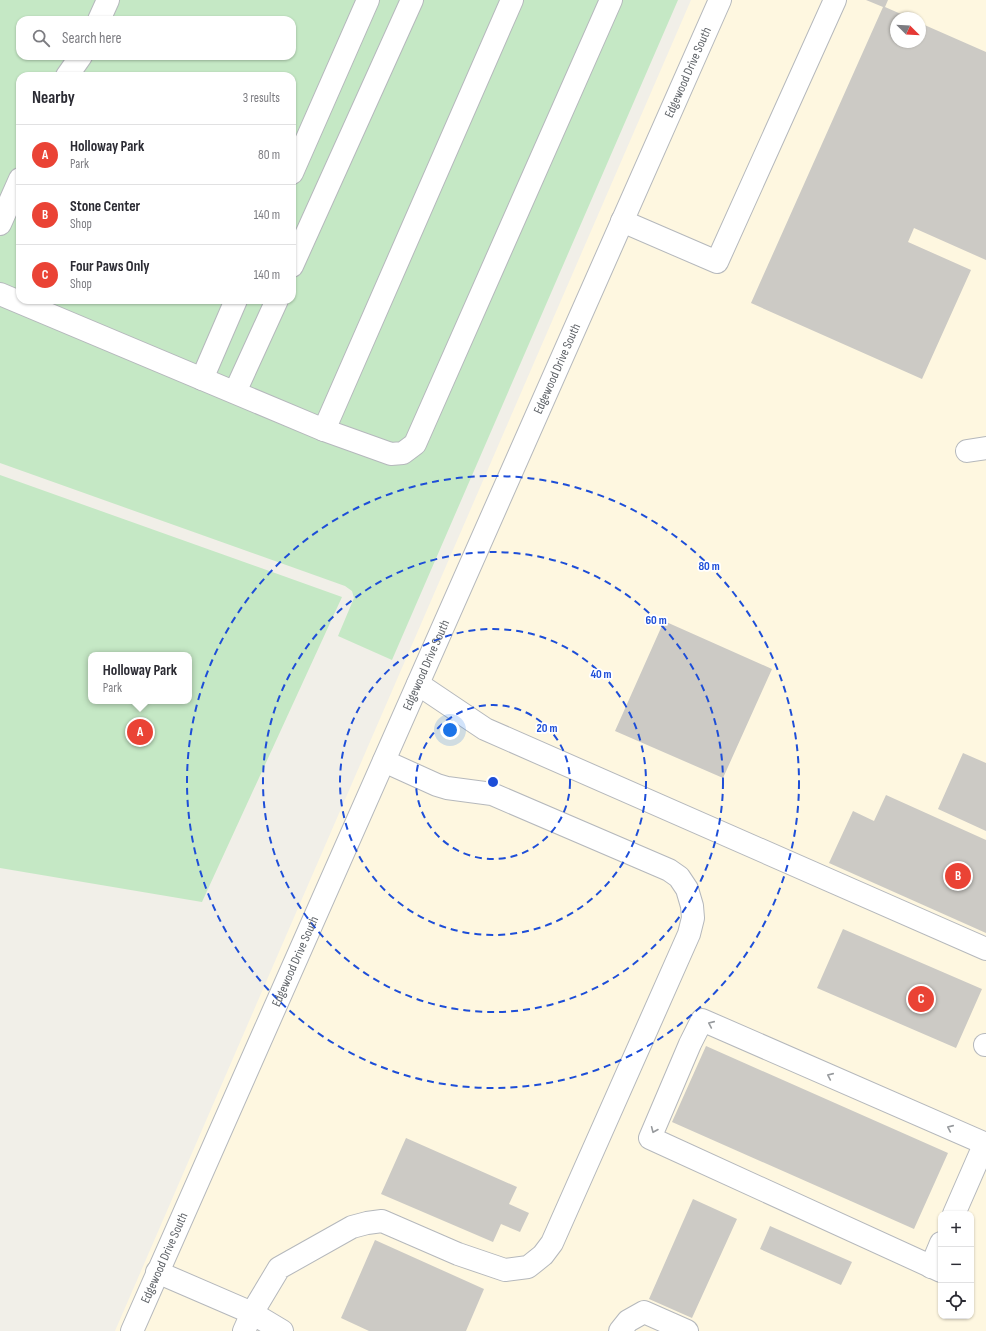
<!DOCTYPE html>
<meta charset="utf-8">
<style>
body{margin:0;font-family:"Sofia Sans Condensed",sans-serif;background:#f2f2f3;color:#2b2b33}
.controls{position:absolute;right:12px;bottom:12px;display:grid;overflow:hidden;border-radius:8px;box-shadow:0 1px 3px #0004}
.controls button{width:36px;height:36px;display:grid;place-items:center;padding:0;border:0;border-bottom:1px solid #e1e1e2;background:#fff;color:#2b2b33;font:20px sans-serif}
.compass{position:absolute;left:890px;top:12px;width:36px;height:36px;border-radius:50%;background:#fff;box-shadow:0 1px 3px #0004;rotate:114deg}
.you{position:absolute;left:450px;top:730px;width:14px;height:14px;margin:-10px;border:3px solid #fff;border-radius:50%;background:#1a73e8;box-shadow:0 0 0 6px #1a73e833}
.badge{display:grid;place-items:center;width:26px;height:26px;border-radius:50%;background:#ea4335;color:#fff;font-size:13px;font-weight:700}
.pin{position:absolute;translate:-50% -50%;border:2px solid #fff;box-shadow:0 1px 4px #0006}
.popup{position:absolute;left:88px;top:652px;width:104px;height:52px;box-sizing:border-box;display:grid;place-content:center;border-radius:8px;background:#fff;filter:drop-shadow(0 1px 3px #0005);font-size:13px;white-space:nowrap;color:#7c7c81}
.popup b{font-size:15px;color:#2b2b33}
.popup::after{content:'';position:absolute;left:50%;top:100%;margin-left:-8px;border:8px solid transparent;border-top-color:#fff}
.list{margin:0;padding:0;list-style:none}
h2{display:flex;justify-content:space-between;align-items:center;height:52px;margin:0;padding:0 16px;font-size:17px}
h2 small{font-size:13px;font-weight:400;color:#7c7c81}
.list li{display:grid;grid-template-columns:26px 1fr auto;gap:12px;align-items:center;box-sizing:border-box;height:60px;padding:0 16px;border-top:1px solid #e1e1e2}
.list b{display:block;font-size:15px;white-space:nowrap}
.list p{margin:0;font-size:13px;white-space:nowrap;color:#7c7c81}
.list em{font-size:13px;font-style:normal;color:#7c7c81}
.icon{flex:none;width:22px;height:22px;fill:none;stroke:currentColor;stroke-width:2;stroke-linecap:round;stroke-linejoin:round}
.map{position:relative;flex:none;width:986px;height:1331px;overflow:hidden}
.search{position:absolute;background:#fff;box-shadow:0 1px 3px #0004;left:16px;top:16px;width:280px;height:44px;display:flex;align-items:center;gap:10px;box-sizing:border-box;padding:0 14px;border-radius:12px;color:#7c7c81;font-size:15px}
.panel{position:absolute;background:#fff;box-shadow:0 1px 3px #0004;left:16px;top:72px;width:280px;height:232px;border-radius:12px}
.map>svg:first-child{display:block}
.commercial{fill:#fef7e0;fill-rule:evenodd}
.green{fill:#c5e8c5;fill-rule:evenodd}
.building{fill:#cccac5}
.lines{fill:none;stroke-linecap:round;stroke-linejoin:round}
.minor-casing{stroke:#b5b8bc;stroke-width:24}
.minor{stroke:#fff;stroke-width:22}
.oneway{stroke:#979a9d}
.ring{fill:none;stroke:#1d4ed8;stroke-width:2;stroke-dasharray:7 5}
.labels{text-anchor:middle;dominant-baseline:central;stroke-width:3.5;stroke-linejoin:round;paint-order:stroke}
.street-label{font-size:13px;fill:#5f6368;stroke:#fff}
.centre{fill:#1d4ed8;stroke:#fff;stroke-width:2}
.ring-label{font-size:12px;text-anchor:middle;font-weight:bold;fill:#1d4ed8;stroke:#fff;stroke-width:3.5;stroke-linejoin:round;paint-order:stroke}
</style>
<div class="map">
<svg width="986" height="1331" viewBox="0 0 986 1331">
<rect width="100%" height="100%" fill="#f1efe8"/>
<path class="commercial" d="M691,0H986V1331H115ZM896,18H920V42H896ZM941,1214H971V1316H941Z"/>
<path class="green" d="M0,0H678L392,660L338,636L354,598L352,591L345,586L0,463ZM20,20H292V56H20ZM20,76H292V300H20Z
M0,475L342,597L202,902L0,868ZM91,655H189V701H91Z"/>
<path class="building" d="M866,0H888L885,7L910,18H896V42H920V23L986,52V260L914,228L908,242L971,270L922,379L751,303L883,7Z
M664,621L772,669L723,778L615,731Z
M963,753L986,763V831L938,809Z
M886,795L986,840V933L829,863L853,811L874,821Z
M843,929L982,989L956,1048L817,988Z
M706,1046L948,1153L914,1229L672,1122Z
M406,1138L517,1187L509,1204L529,1213L520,1232L501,1224L493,1242L381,1194Z
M693,1199L737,1219L692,1318L649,1299Z
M770,1226L852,1262L841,1285L760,1249Z
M375,1240L484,1289L466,1331H369L341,1318Z"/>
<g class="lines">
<g class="minor-casing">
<g id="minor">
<path d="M99,20L108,0"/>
<path d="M67,76L81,56"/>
<path d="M292,173L368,0"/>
<path d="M622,221L717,262L835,0"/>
<path d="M0,224L20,179"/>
<path d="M292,266L412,0"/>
<path d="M0,294L324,430L512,0"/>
<path d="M202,379L236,300"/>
<path d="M235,392L277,300"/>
<path d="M324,430L391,454L403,453L415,444L611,0"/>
<path d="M967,451L986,448"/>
<path d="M418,684L485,729L986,949"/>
<path d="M985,1045H986"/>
<path d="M954,1214L985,1143"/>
<path d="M931,1267L941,1243"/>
<path d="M941,1271L650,1138L690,1044L702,1020L986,1144"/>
<path d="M157,1272L252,1313L279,1268L352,1227L367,1223L382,1221L458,1254L505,1270L528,1267L543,1255L552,1243L689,934L693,918L692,906L687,889L679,877L669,870L492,794L447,788L437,785L384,761"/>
<path id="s1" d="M132,1331L720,0"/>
<path d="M244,1331L252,1313L282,1331"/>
<path d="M620,1331L628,1321L644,1312L687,1331"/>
</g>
</g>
<use href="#minor" class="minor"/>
</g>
<defs><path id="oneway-chevron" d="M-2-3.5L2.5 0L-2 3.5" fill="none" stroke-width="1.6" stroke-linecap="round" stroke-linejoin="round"/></defs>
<g class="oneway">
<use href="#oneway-chevron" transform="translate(711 1024) rotate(-156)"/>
<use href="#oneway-chevron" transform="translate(830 1076) rotate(-156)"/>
<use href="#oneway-chevron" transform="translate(950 1128) rotate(-156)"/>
<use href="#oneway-chevron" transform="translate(654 1130) rotate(113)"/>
</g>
<g class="ring">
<circle cx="493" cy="782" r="77"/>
<circle cx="493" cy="782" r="153"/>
<circle cx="493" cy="782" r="230"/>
<circle cx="493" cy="782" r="306"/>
</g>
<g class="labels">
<g class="street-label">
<text stroke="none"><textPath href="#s1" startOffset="1376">Edgewood Drive South</textPath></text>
<text stroke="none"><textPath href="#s1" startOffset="1052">Edgewood Drive South</textPath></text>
<text stroke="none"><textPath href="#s1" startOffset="728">Edgewood Drive South</textPath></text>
<text stroke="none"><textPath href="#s1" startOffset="404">Edgewood Drive South</textPath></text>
<text stroke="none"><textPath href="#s1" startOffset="80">Edgewood Drive South</textPath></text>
</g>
</g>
<circle cx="493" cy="782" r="6" class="centre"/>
<g class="ring-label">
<text x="709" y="570">80 m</text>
<text x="656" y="624">60 m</text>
<text x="601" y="678">40 m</text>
<text x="547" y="732">20 m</text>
</g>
</svg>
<div class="controls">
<button>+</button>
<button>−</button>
<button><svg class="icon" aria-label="locate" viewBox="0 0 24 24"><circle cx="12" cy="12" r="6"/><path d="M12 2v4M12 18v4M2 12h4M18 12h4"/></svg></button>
</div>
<svg class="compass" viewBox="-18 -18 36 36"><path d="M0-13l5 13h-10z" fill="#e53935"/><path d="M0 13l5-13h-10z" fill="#7c7c81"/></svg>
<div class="you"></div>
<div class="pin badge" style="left:140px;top:732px">A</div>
<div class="popup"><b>Holloway Park</b>Park</div>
<div class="pin badge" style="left:958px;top:876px">B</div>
<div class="pin badge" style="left:921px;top:999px">C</div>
<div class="search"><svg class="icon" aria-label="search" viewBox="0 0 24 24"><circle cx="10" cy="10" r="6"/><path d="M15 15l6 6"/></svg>Search here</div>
<section class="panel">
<h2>Nearby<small>3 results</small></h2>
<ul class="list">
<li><span class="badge">A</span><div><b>Holloway Park</b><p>Park</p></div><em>80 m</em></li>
<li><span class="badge">B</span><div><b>Stone Center</b><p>Shop</p></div><em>140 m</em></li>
<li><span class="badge">C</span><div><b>Four Paws Only</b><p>Shop</p></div><em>140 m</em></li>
</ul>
</section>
</div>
